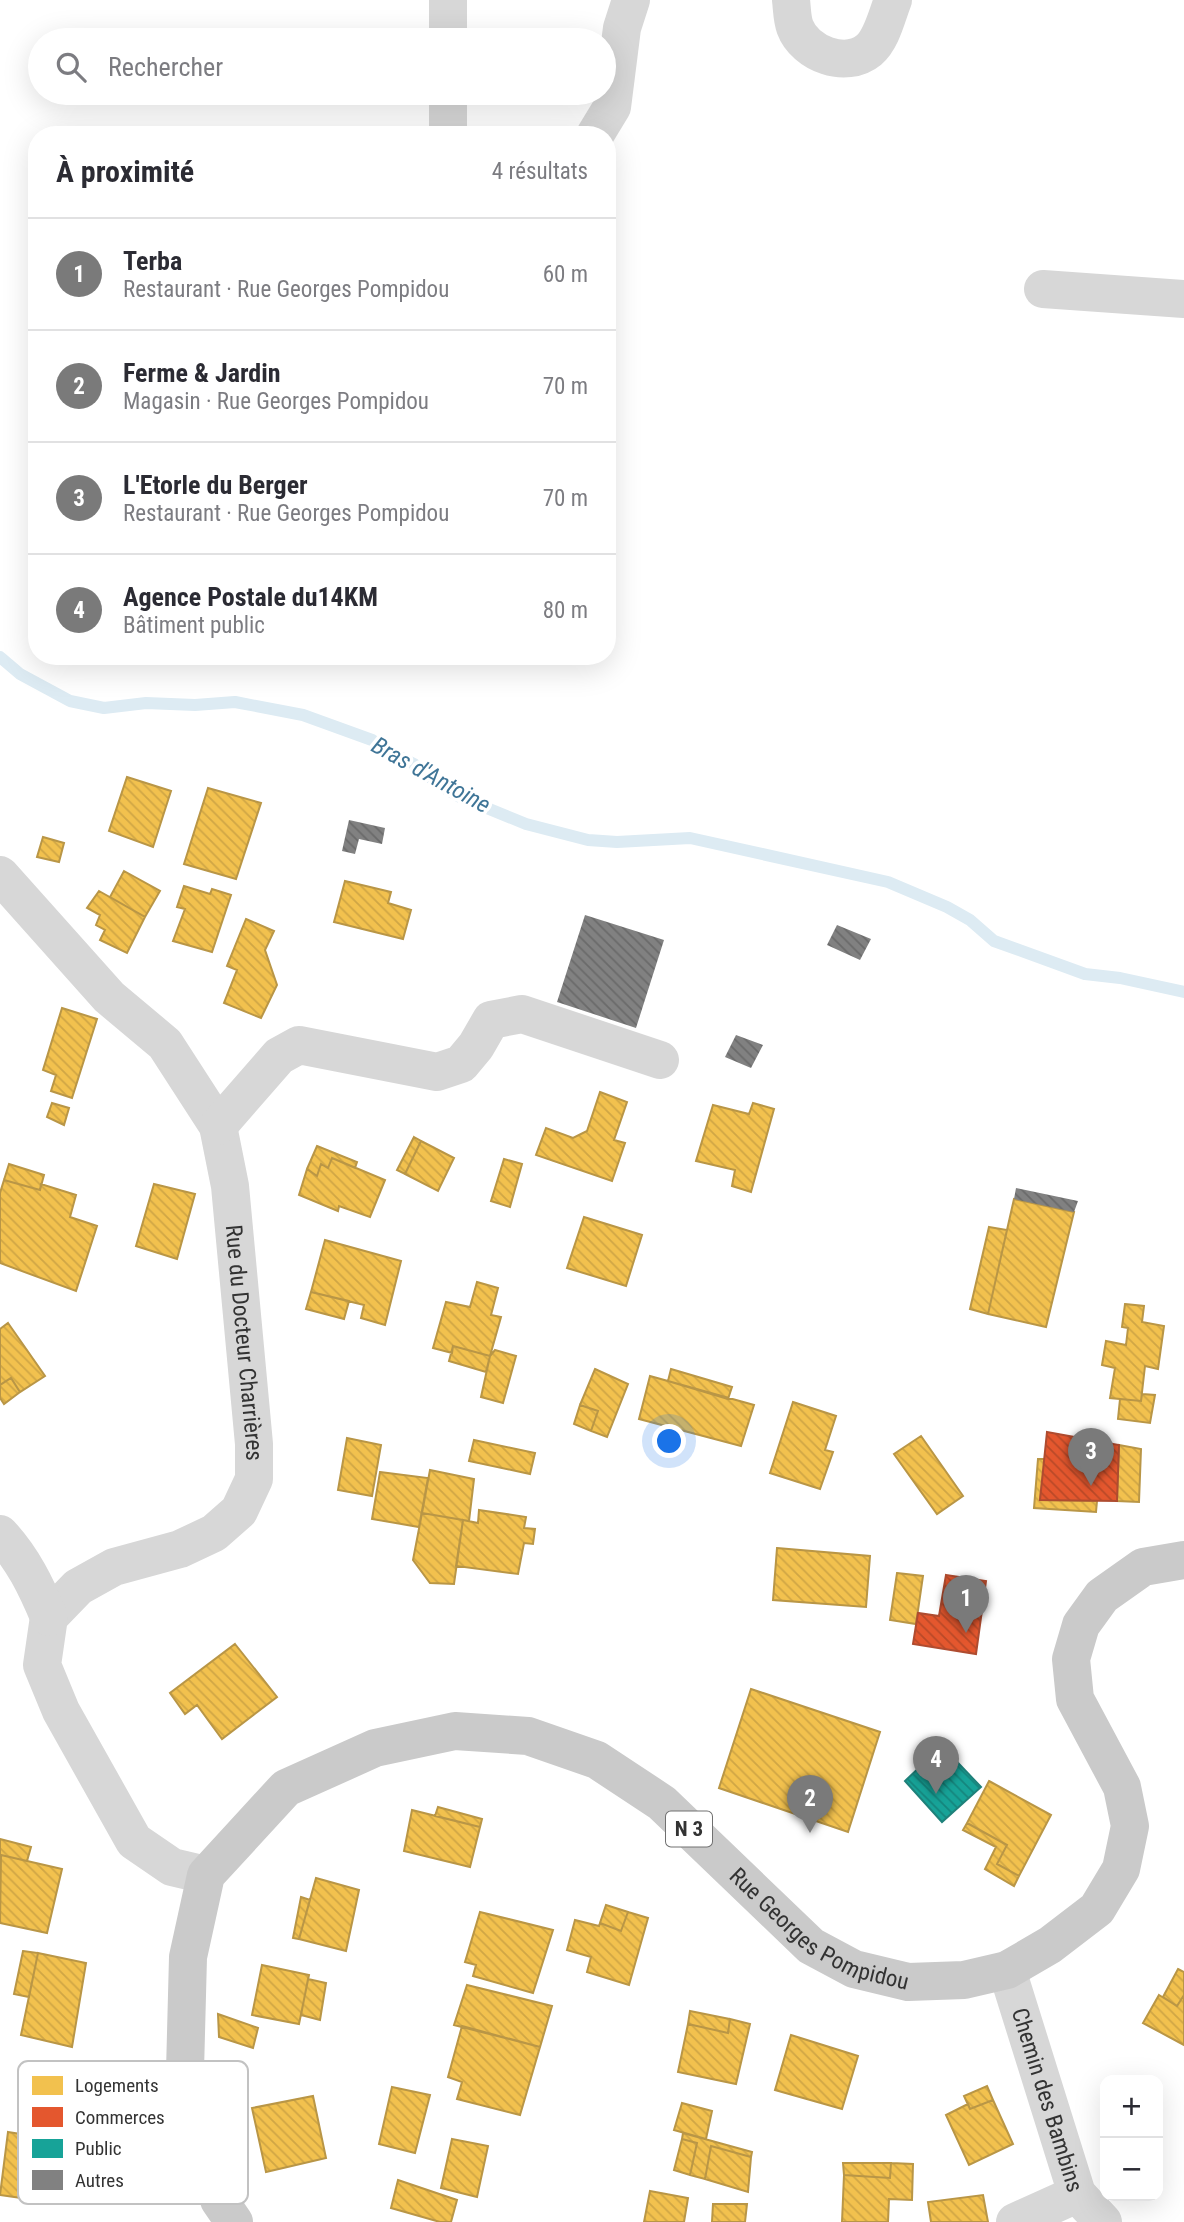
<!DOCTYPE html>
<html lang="fr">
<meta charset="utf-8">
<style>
body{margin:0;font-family:"Roboto Condensed",sans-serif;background:#f7f7f7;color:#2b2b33}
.controls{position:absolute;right:21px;bottom:21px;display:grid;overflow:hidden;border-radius:14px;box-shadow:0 7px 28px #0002}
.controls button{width:63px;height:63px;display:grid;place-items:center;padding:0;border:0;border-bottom:2px solid #e1e1e2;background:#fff;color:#2b2b33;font:35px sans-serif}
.you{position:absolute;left:670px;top:1442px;width:24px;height:24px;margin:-18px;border:5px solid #fff;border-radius:50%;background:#1a73e8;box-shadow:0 0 0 10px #1a73e833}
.badge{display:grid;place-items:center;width:46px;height:46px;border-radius:50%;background:#7a7a7a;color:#fff;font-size:23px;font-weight:700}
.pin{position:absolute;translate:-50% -58px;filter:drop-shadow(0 2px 4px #0008)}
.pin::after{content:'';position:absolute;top:37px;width:24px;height:21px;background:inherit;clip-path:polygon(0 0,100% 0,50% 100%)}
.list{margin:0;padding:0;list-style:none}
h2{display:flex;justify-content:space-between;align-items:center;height:91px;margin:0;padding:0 28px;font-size:30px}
h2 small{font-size:23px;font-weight:400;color:#7c7c81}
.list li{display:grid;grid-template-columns:46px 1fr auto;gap:21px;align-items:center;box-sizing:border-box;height:112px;padding:0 28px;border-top:2px solid #e1e1e2}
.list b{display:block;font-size:26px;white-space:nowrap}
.list p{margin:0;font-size:23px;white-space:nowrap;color:#7c7c81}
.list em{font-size:23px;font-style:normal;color:#7c7c81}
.icon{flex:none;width:38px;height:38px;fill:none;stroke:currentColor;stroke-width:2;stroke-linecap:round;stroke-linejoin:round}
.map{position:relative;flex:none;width:1184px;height:2222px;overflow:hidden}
.search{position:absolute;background:#fff;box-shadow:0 7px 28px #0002;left:28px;top:28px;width:588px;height:77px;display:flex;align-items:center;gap:18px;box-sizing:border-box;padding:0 24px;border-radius:38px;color:#7c7c81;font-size:26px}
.panel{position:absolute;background:#fff;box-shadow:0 7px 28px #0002;left:28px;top:126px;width:588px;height:539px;border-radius:28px}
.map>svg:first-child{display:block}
.homes{fill:url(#homes-back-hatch);stroke:#b99646;stroke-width:2}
.shops{fill:url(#shops-back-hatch);stroke:#af4c30;stroke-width:2}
.public{fill:url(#public-back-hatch);stroke:#1f817a;stroke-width:2}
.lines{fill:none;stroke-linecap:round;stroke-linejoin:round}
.stream{stroke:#ddebf3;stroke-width:12}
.building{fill:url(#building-back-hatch)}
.minor{stroke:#d7d7d7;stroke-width:38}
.major{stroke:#cacaca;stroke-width:38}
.labels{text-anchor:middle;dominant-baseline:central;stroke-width:7;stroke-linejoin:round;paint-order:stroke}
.shield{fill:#fff;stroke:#707070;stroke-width:2}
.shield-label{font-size:21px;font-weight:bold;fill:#333}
.street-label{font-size:23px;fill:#333;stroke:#fff}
.water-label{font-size:24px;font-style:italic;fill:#3f7597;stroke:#fff}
.key{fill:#fff;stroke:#c2c2c2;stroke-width:2}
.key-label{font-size:19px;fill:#333}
</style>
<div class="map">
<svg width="1184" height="2222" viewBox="0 0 1184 2222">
<defs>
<pattern id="homes-back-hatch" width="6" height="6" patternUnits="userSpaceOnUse" patternTransform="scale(1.75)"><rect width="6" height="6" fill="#f2c14e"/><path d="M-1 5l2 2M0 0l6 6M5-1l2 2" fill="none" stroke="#d0a645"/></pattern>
<pattern id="shops-back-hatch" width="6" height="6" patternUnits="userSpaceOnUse" patternTransform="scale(1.75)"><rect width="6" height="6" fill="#e4572e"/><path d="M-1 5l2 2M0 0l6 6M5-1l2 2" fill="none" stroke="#b94928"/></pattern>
<pattern id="public-back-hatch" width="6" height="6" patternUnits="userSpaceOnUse" patternTransform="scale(1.75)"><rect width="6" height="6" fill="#17a398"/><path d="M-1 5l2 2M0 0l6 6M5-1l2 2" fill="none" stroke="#15857d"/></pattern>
<pattern id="building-back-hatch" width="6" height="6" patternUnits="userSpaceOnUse" patternTransform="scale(1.75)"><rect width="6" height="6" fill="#818181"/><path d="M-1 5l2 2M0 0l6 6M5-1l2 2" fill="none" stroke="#6a6a6a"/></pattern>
</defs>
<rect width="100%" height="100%" fill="#fff"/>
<path class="homes" d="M127,777L171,791L153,847L109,831Z
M208,788L261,803L236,879L184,864Z
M43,837L64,843L59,862L37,857Z
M124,871L160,891L145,917L110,897Z
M345,881L391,892L388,903L411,910L403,939L334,922Z
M184,886L210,894L212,889L231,895L212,952L173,941L185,909L177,907Z
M99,891L145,917L127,953L100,940L105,930L96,925L100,915L87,908Z
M246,919L274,931L265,950L277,985L261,1018L224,1003L237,970L227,966Z
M62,1008L97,1019L72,1098L51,1091L56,1075L43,1070Z
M600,1092L627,1102L614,1140L625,1143L612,1181L536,1155L546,1128L573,1138L587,1131Z
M52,1103L69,1108L64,1125L47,1117Z
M753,1103L774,1109L751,1192L732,1186L735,1170L696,1161L713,1105L749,1114Z
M414,1137L421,1141L405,1174L397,1170Z
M421,1141L454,1158L438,1191L405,1174Z
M317,1146L357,1162L355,1168L332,1158L328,1168L321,1164L317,1176L307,1169Z
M332,1158L385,1180L370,1217L339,1206L338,1211L299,1195L307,1169L317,1176L321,1164L328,1168Z
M504,1159L522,1164L510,1207L491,1201Z
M9,1164L44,1175L40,1190L4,1180Z
M4,1180L40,1190L41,1184L76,1195L70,1217L97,1226L76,1291L0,1263V1193Z
M154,1184L195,1194L177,1259L136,1246Z
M1014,1199L1074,1212L1046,1327L988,1314Z
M584,1217L642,1235L626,1286L567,1268Z
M989,1227L1007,1230L988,1314L970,1309Z
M325,1240L401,1261L385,1325L361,1318L364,1305L311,1292Z
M477,1282L498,1288L491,1315L501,1317L490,1356L453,1346L452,1353L433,1348L446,1302L470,1307Z
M311,1292L349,1301L344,1319L306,1309Z
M1125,1304L1144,1306L1142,1322L1164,1326L1158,1369L1145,1366L1141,1401L1110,1398L1115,1368L1102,1365L1106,1341L1126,1345L1128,1328L1122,1327Z
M8,1323L45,1376L20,1392L11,1378L0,1385V1329Z
M453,1346L490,1356L486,1372L449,1361Z
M495,1350L516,1356L503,1403L481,1397L490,1356Z
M595,1369L628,1384L607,1437L591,1431L598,1411L580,1405Z
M671,1369L732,1387L728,1399L668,1381Z
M650,1376L754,1405L741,1446L639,1419Z
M11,1378L20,1392L4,1404L0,1398V1385Z
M1142,1394L1155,1395L1150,1423L1118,1419L1120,1399L1141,1401Z
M793,1402L836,1416L825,1450L833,1452L820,1489L770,1473Z
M580,1405L598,1411L591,1431L574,1424Z
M921,1436L963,1496L937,1514L894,1454Z
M347,1438L381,1445L372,1496L338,1490Z
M474,1440L535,1453L530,1474L469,1461Z
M1119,1445L1141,1449L1139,1502L1117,1501Z
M1038,1459H1045L1040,1500L1097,1501L1096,1512L1034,1508Z
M430,1470L474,1479L469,1521L422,1513Z
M380,1472L428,1478L419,1527L372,1519Z
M479,1510L526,1517L524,1528L535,1529L533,1544L524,1543L518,1574L456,1566L463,1520L478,1523Z
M422,1513L463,1520L454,1584L430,1583L413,1560Z
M777,1548L870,1556L866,1607L773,1600Z
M897,1573L923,1576L916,1624L890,1620Z
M235,1644L277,1697L222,1739L197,1705L185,1714L170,1693Z
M751,1689L880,1732L848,1832L719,1788Z
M989,1781L1051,1815L1019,1876L997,1864L1007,1845L967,1823Z
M438,1807L482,1819L480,1827L435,1816Z
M412,1810L480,1827L470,1867L404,1851Z
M967,1823L1007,1845L997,1864L1019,1876L1014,1886L985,1869L996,1847L963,1830Z
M0,1839L31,1847L27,1861L1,1855L0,1859Z
M1,1855L62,1869L47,1933L0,1923Z
M316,1878L359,1890L346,1951L299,1939Z
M301,1897L310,1900L299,1939L293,1938Z
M606,1905L628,1912L621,1931L600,1923Z
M480,1912L553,1930L533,1993L473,1976L476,1965L465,1962Z
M628,1912L648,1918L629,1985L587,1972L591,1957L567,1950L575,1920L599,1926L600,1923L621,1931Z
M23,1951L38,1953L29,1997L14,1994Z
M38,1953L86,1963L72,2047L21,2035Z
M262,1965L309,1975L299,2024L252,2015Z
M1178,1969L1184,1972V1995L1177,2006L1163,1997Z
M308,1979L326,1983L320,2020L301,2015Z
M467,1985L552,2006L540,2047L454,2025Z
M1159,1995L1177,2006L1184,1995V2045L1143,2023Z
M690,2011L730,2019L728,2033L688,2024Z
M218,2014L258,2028L253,2048L219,2037Z
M730,2019L750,2024L736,2084L678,2072L688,2024L728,2033Z
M462,2026L540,2047L520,2115L457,2099L462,2082L448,2077Z
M791,2035L858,2056L842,2109L775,2090Z
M987,2086L993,2100L970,2109L964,2096Z
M392,2087L430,2095L415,2153L379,2144Z
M313,2096L326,2158L266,2172L252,2108Z
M993,2100L1013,2144L969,2165L946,2115L968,2104L970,2109Z
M682,2103L712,2111L706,2139L674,2130Z
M8,2132L77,2143L83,2155V2165L79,2173L60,2179L57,2203L0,2195Z
M683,2133L752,2152L751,2157L711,2146L705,2179L690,2175L697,2143L682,2139Z
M452,2139L488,2146L477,2197L441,2188Z
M682,2139L697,2143L690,2175L674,2170Z
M711,2146L751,2157L748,2192L705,2179Z
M843,2163H891L890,2178L844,2175Z
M891,2163L913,2164L912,2200L889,2199L888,2222H842L844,2175L890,2178Z
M398,2180L457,2200L451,2222H440L391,2208Z
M650,2191L688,2198L684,2222H644Z
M983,2195L988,2222H931L928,2202Z
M713,2204H747L745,2222H712Z"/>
<path class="shops" d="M1047,1432L1119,1445L1117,1501L1040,1500Z
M946,1575L986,1581L976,1654L913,1644L918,1613L939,1616Z"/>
<path class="public" d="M942,1746L981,1787L942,1822L905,1781Z"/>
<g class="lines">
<path class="stream" d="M0,657L20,674L70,701L104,708L146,703L195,705L235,702L303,715L372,740L386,750L414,764L438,784L460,797L526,824L588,840L617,842L690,838L888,882L947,907L970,920L994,941L1085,974L1120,978L1184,992"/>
</g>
<path class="building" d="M349,820L385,828L382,844L359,839L355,854L342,851Z
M585,915L664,940L636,1028L557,1002Z
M837,925L871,939L860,960L827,945Z
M736,1035L763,1045L751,1068L725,1057Z
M1016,1188L1078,1201L1074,1212L1014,1199Z"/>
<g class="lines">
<g class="minor">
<path d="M448,0V40"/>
<path d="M791,0C792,8 792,19 795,27C805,54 846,69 869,50C882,39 887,15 893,0"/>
<path d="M448,93V135"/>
<path d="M595,135L612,107L622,28L631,0"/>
<path d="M1043,289L1184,299"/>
<path id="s1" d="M0,875L109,997L165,1044L218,1126L230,1186L254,1444V1479L239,1511L214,1533L180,1549L114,1567L78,1587L49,1617L42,1665L61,1711L134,1841L172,1867L206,1875"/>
<path d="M218,1126L279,1056L299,1045L437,1072L461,1064L476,1046L491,1020L522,1014L660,1060"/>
<path d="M0,1534C23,1559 36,1586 49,1617"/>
<path id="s2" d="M1007,1970L1077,2194L1103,2222"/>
<path d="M1015,2222L1077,2194"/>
</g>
<path class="major" id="s3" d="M234,2222L219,2200L185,2071L188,1957L206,1875L286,1788L375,1748L455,1731L528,1736L597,1760L662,1803L811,1946L854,1969L908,1982L964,1980L1007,1970L1050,1945L1097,1909L1121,1869L1130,1826L1122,1787L1075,1699L1071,1659L1081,1625L1102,1596L1143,1567L1184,1560"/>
</g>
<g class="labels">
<rect class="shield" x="666" y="1811.5" width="46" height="35" rx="5"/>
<g class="shield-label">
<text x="689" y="1829">N 3</text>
</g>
<g class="street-label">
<text stroke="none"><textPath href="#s1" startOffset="553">Rue du Docteur Charrières</textPath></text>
<text stroke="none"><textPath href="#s3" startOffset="1085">Rue Georges Pompidou</textPath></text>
<text stroke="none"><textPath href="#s2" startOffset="136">Chemin des Bambins</textPath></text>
</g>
<g class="water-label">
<text transform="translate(431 775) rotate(29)">Bras d'Antoine</text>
</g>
</g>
<rect x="18" y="2061" width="230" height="143" rx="10" class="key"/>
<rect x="32" y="2076" width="31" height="19" fill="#f2c14e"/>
<rect x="32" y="2107" width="31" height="20" fill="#e4572e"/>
<rect x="32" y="2139" width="31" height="19" fill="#17a398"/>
<rect x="32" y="2170" width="31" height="20" fill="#818181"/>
<g class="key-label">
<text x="75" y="2092">Logements</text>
<text x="75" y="2124">Commerces</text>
<text x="75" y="2155">Public</text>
<text x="75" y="2187">Autres</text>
</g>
</svg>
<div class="controls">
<button>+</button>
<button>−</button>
</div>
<div class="you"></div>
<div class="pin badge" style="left:966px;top:1633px">1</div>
<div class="pin badge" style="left:810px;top:1833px">2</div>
<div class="pin badge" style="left:1091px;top:1486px">3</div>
<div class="pin badge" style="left:936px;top:1794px">4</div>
<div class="search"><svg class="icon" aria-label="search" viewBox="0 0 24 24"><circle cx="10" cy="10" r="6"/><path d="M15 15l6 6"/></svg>Rechercher</div>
<section class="panel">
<h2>À proximité<small>4 résultats</small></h2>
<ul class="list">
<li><span class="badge">1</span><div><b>Terba</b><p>Restaurant · Rue Georges Pompidou</p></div><em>60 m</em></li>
<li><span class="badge">2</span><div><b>Ferme &amp; Jardin</b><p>Magasin · Rue Georges Pompidou</p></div><em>70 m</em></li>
<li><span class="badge">3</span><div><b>L'Etorle du Berger</b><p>Restaurant · Rue Georges Pompidou</p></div><em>70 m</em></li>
<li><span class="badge">4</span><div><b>Agence Postale du14KM</b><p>Bâtiment public</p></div><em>80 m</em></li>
</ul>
</section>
</div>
